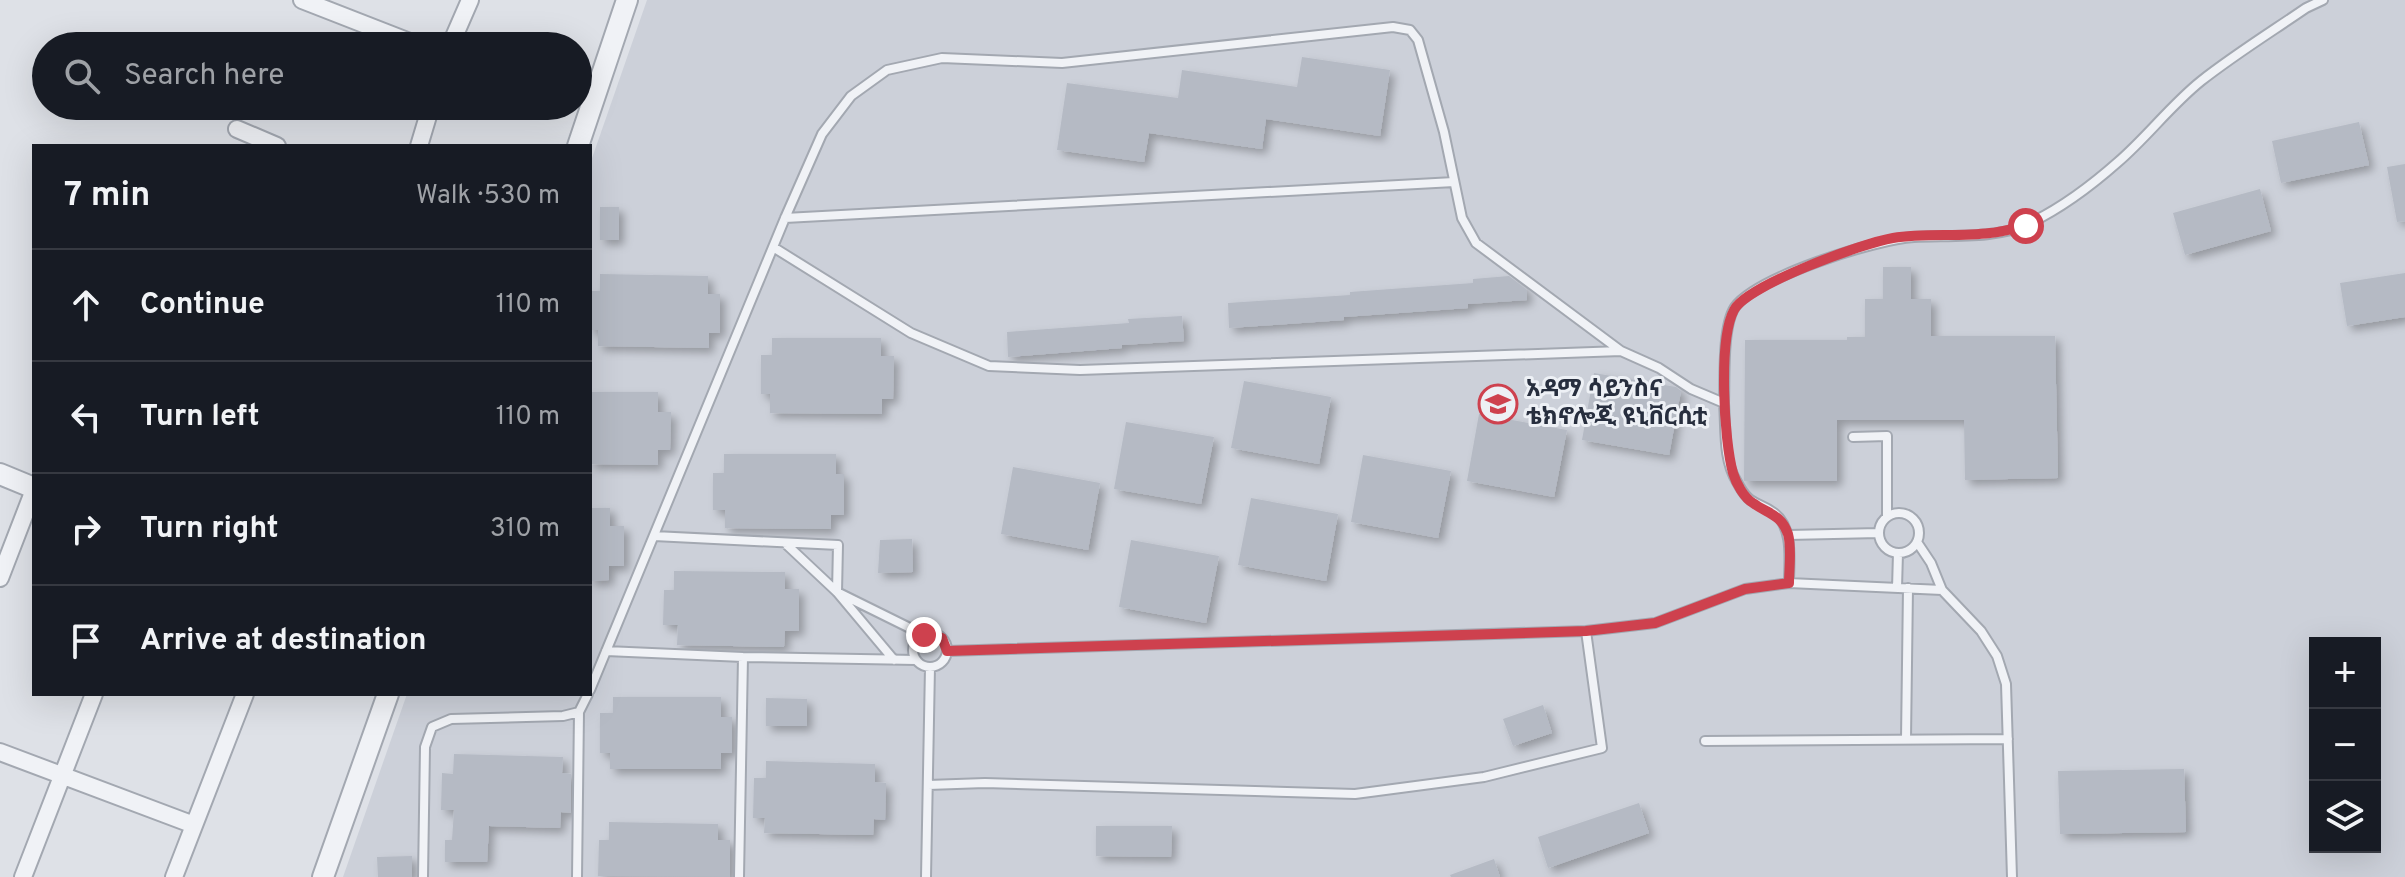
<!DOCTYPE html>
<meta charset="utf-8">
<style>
body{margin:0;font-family:Overpass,"Noto Sans Ethiopic",sans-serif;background:#242831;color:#f1f3f6}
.controls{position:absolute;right:24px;bottom:24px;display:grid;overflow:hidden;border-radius:0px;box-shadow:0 8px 32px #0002}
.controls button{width:72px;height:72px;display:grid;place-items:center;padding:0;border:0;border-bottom:2px solid #363941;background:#171b24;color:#f1f3f6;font:40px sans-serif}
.stop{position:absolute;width:24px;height:24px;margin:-18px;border:6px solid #ce414e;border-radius:50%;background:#fff}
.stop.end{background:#ce414e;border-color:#fff;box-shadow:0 2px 8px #0008}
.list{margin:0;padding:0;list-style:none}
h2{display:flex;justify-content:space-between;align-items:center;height:104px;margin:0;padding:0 32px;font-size:34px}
h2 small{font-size:26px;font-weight:400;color:#9ea1a6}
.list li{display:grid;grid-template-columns:52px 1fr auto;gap:24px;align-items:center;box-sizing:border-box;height:112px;padding:0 32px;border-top:2px solid #363941}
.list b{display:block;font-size:30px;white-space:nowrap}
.list em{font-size:26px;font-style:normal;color:#9ea1a6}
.icon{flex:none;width:44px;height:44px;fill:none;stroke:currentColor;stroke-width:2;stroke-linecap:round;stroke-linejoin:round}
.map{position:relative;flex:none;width:2405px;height:877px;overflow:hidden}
.search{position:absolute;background:#171b24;box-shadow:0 8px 32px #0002;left:32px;top:32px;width:560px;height:88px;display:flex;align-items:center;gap:20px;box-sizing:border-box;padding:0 28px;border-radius:44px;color:#9ea1a6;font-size:30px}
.panel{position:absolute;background:#171b24;box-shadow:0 8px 32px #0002;left:32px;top:144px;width:560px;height:552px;border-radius:0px}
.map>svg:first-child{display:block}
.built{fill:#ccd0d9;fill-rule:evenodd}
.building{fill:#b5bac4;filter:url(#shadow)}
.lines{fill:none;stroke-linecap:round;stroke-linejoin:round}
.service-casing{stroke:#a3a8b1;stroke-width:12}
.minor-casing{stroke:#a3a8b1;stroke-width:20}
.tertiary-casing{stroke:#a3a8b1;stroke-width:24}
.service{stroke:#f0f2f6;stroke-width:8}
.minor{stroke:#f0f2f6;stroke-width:16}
.tertiary{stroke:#f0f2f6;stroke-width:20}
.route{stroke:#ce414e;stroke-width:10}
.labels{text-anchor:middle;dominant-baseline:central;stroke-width:6;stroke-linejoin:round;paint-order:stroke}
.poi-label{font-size:24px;font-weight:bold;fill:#272e3e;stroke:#edf0f5;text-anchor:start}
</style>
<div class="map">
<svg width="2405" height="877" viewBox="0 0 2405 877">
<defs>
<filter id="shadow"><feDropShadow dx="5" dy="5" stdDeviation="4" flood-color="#0004"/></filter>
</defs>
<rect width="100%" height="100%" fill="#dee1e7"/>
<path class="built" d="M647,0H2405V877H343L407,694H590V164ZM2315,643H2375V847H2315Z"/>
<path class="building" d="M1302,57L1390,70L1380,136L1266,119L1262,149L1149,133L1144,162L1057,150L1067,83L1178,98L1182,70L1297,87Z
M2359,122L2369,165L2281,183L2272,141Z
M2405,164V221L2397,222L2387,167Z
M2260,189L2271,231L2185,255L2173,213Z
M600,207H619V240H600Z
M1883,267H1911V299H1931V336H2055L2058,478L1965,480L1964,420H1837V481H1744L1745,340H1847V337H1865V299H1883Z
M2405,273V317L2347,326L2340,283Z
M600,274L708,276V294H720V333H709V348L598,346V330H590V291H600Z
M1509,276L1527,290V300L1468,304V308L1344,317V320L1229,328L1228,303L1350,295V292L1473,283V279Z
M1182,316L1184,341L1122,345V348L1008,357L1007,332L1129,323L1128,319Z
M772,338H881V356H894L893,399H882V414L770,413V394H761V355H772Z
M1594,373L1676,387L1681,391L1669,455L1582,440Z
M1244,381L1331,397L1319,464L1231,448Z
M590,392H658V412H671L670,450H658V465L590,464Z
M1479,414L1567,430L1554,497L1467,481Z
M1126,422L1214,437L1201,504L1114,489Z
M724,454H836V474H844V515H831V529L725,528V510H713V473H724Z
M1363,455L1451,471L1438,538L1351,522Z
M1013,467L1100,483L1088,550L1001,534Z
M1251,498L1338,514L1326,581L1238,565Z
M590,508H610V526H624V566H609V580L590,581Z
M912,539L913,572L878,573L880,540Z
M1131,540L1219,556L1206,623L1119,607Z
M674,571L785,572V589H799V631H785L784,647L677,645L678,625H663L664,590H674Z
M613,697H721V717H732V753H721V769H610V753H600V713H613Z
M766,698L807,699V726H766Z
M1543,705L1552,733L1513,746L1503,719Z
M454,754L563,757L562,773L571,774V813L561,812L560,828L489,826L487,862H445V840H452L454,810H441L442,773L453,774Z
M766,761L875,764V782L886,783L885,820L874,819L873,835L764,833L765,818H753L754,778H766Z
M2184,769L2186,832L2060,834L2058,771Z
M1639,803L1649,833L1548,868L1538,837Z
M609,822L718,824V840H730V877L598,876L599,840H609Z
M1096,826H1172L1171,857L1096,856Z
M412,856V877H378L377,857Z
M1494,859L1500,877H1451L1450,875Z"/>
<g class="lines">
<g class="service-casing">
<path id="service" d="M785,218L1454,182
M773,247L911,333L989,366L1080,370L1621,351
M1724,403C1725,379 1722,327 1735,307C1757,277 1876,239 1914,237C1947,235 1998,239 2028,224C2060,209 2092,185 2118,162C2147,137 2171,105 2201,81C2234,55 2271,32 2306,8L2323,0
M1853,437L1887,436V517
M1879 533a20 20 0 1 1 40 0a20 20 0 1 1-40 0Z
M1788,535L1879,533
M654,536L838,545L837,592L924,635
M1917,542L1931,563L1942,590L1981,631L1997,656L2006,684L2012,877
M787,545L837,592L894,660
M1897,588L1898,553
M913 650a17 17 0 1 1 34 0a17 17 0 1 1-34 0Z
M606,651L743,657L916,660
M947,651L1586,631
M590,690L785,218L822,134L851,96L887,70L942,58L1062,63L1393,27L1410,30L1418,40L1444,132L1462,218L1476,243L1621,351L1659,368L1691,389L1724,403C1726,429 1723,460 1737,482C1750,507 1756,500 1774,513C1794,528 1789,561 1789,583
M1906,739L1908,588
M1705,741L2008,739
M928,785L985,783L1355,794L1484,777L1602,748L1586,631L1655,623L1745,589L1789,583L1942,590
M423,877L425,747L432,727L451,719L563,716L579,712
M577,877L579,712L588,694
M739,877L743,657
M926,877L930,667"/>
</g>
<g class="minor-casing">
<path id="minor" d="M302,0L420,46
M450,46L470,0
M237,129L277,146
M419,146L431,106
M0,578L34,490
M0,752L194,825
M23,877L94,694
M174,877L245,694"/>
</g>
<g class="tertiary-casing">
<path id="tertiary" d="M578,146L627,0
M0,474L34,488
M323,877L388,694"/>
</g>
<use href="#service" class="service"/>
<use href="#minor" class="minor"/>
<use href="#tertiary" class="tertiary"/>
</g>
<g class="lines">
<path class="route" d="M924,635L930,633L942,638L947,651L1586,631L1655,623L1745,589L1789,583C1789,569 1792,548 1788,534C1781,514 1768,514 1753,503C1744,498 1736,483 1733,473C1724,441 1718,340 1734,310C1747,285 1863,243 1893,238C1925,233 1958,237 1990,233C2002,232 2014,228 2026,226"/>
</g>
<defs>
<g id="university-ring" transform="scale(2)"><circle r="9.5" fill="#edf0f5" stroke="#ce414e" stroke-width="1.5"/><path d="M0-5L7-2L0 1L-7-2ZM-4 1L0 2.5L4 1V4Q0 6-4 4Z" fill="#ce414e"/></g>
</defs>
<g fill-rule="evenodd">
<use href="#university-ring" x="1498" y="404"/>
</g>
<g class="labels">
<g class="poi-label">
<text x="1526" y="390">አዳማ ሳይንስና<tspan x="1526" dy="28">ቴክኖሎጂ ዩኒቨርሲቲ</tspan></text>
</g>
</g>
</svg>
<div class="controls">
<button>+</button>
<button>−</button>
<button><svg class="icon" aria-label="layers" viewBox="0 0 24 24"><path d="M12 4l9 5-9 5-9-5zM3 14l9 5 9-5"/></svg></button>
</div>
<div class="stop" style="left:2026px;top:226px"></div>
<div class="stop end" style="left:924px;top:635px"></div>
<div class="search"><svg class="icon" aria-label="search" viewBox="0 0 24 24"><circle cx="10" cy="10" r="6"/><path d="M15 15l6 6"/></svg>Search here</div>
<section class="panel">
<h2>7 min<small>Walk · 530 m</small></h2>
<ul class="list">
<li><svg class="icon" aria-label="ahead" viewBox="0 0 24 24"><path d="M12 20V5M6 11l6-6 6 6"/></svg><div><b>Continue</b></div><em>110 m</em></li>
<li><svg class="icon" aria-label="left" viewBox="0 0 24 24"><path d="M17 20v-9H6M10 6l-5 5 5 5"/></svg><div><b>Turn left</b></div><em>110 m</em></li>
<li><svg class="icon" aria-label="right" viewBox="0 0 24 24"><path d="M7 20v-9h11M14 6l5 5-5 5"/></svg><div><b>Turn right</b></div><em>310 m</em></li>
<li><svg class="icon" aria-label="arrive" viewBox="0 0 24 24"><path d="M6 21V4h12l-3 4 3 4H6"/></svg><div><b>Arrive at destination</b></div></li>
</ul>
</section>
</div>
